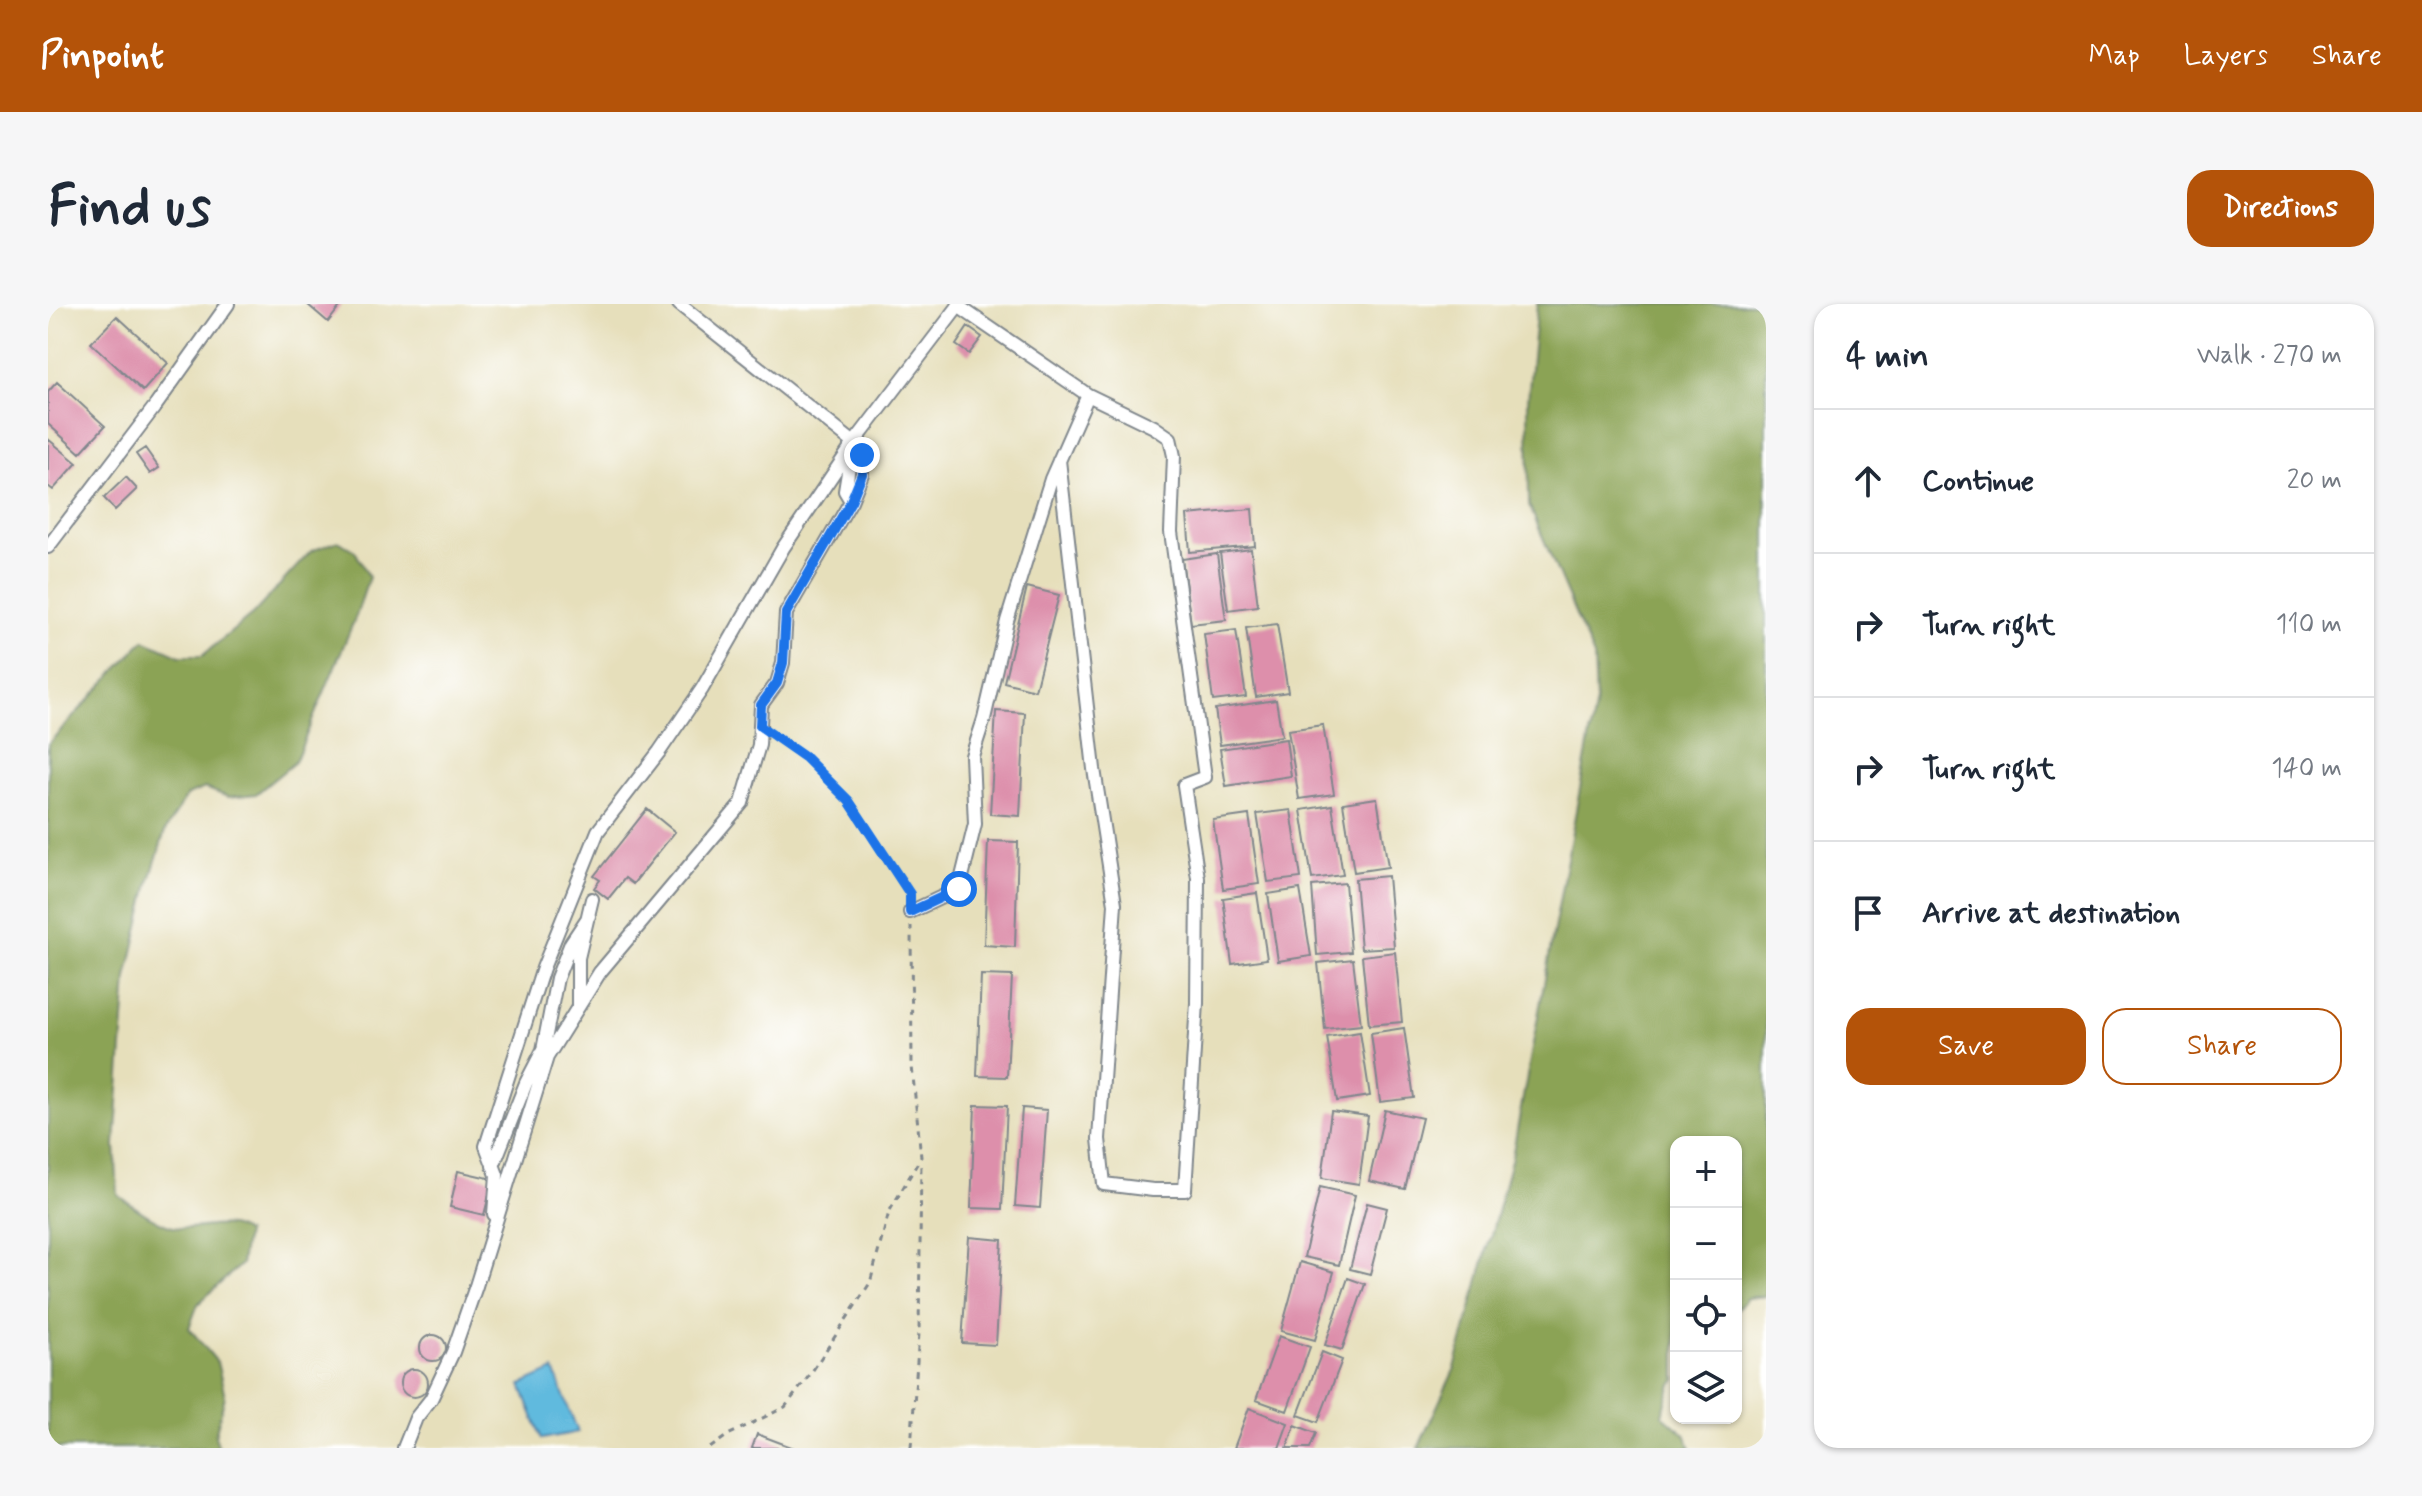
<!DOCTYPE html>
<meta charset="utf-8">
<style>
body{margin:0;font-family:Mynerve,sans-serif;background:#f6f6f7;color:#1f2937}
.controls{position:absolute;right:24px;bottom:24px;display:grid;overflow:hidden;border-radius:16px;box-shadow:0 2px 6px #0004}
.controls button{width:72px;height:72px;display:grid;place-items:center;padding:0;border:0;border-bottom:2px solid #e0e1e3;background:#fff;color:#1f2937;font:40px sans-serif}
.stop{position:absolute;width:24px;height:24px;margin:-18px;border:6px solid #1a73e8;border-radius:50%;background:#fff}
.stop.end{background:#1a73e8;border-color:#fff;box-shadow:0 2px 8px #0008}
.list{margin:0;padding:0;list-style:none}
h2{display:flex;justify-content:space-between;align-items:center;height:104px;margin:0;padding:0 32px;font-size:34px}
h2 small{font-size:26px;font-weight:400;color:#747a83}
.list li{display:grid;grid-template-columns:52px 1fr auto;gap:24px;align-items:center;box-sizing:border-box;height:144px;padding:0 32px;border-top:2px solid #e0e1e3}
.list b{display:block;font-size:30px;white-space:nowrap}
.list em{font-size:26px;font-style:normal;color:#747a83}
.actions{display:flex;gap:16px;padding:24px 32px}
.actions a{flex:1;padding:18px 0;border:2px solid #b45309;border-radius:24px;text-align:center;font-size:28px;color:#b45309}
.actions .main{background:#b45309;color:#fff}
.icon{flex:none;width:44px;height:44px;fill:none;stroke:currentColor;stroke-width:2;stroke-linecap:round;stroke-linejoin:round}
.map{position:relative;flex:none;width:1718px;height:1144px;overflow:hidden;border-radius:24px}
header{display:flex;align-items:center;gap:48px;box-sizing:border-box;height:112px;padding:0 40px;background:#b45309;color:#fff}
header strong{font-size:38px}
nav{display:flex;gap:44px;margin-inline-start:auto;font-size:28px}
.intro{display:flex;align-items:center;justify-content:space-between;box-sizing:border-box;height:192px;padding:0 48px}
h1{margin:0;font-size:56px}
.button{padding:20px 36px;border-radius:24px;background:#b45309;color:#fff;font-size:28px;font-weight:700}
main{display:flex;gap:48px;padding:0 48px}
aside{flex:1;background:#fff;border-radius:24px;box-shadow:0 2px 6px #0004}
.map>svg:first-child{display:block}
.forest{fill:#8ba354;stroke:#536959;stroke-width:2}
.water{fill:#61bade;stroke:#3e749e;stroke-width:2}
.building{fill:#dd8fab}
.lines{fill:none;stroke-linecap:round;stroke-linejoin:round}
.minor-casing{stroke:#80878c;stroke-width:16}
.path{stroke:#80878c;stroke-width:3;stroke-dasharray:6 6;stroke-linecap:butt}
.minor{stroke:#fff;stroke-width:12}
.route{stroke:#1a73e8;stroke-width:10}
</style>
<header>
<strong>Pinpoint</strong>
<nav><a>Map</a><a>Layers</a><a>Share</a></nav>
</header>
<div class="intro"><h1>Find us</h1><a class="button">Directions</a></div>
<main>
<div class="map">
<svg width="1718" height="1144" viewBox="0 0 1718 1144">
<rect width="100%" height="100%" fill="#fff"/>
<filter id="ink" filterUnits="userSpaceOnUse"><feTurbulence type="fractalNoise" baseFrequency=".0125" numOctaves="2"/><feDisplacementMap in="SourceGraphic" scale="16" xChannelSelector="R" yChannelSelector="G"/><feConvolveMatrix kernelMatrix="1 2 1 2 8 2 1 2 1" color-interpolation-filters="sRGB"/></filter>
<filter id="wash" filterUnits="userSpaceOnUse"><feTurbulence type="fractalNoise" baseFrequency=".006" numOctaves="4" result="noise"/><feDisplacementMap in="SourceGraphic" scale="32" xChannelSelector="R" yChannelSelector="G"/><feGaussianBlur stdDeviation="1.8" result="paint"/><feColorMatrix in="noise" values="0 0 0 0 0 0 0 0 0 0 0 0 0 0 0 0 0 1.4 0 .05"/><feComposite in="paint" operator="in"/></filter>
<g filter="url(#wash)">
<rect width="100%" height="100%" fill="#e6dfbb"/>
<path class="forest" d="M1489,0H1718V992L1699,994L1688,1007V838H1628V1076L1624,1081L1614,1111L1637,1130L1643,1144H1370L1407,1064L1464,853L1548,398L1546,353L1481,201L1480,96Z
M290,237L307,247L321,273L308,312L247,458L208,490L180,493L157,484L139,491L117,527L101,579L79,674L67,841L70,891C85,902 113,923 131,924C156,926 176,914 198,929L193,960L150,1000L141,1024L169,1058L177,1092L167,1132L171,1144H0V440L96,336L132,352H154L205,310L263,247Z"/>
<path class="water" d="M506,1066L530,1128L494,1135L473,1081Z"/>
<g id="blocks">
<path class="building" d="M259,0H294L280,18Z
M69,12L120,59L95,87L43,39Z
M920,23L934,33L921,50L908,41Z
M9,78L57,122L32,149L0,120V88Z
M0,135L29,159L5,186L0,182Z
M97,144L111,164L102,170L88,150Z
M78,173L89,185L67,206L56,194Z
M1204,205L1207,242L1142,248L1139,211Z
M1203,245L1210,302L1180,306L1172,249Z
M1169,250L1178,316L1143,320L1134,255Z
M979,283L1011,291L987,386L956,378Z
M1229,320L1240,388L1208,393L1198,324Z
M1188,326L1198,393L1165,397L1156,330Z
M1228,396L1234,432L1172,441L1167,405Z
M948,407L977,409L972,512L942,510Z
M1275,421L1286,490L1251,495L1240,426Z
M1238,435L1243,472L1178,482L1172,445Z
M1329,494L1340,563L1306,568L1295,499Z
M1284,501L1295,571L1264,575L1253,506Z
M599,505L627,528L585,580L577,574L560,595L546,584L552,576L546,572Z
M1243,506L1253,574L1220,578L1209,510Z
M1201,511L1211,580L1175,585L1165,516Z
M940,537L970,538L967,643L936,641Z
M1340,572L1346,643L1313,645L1307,575Z
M1297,579L1303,648L1269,651L1264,582Z
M1252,585L1263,652L1230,657L1220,590Z
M1209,589L1219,655L1184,660L1175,594Z
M1347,648L1354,718L1321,721L1314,652Z
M1305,655L1313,721L1277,725L1270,659Z
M933,671L964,672L959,773L929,772Z
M1356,724L1366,794L1332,798L1323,729Z
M1312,728L1322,792L1289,797L1279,733Z
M927,801L959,802L954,905L923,904Z
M974,804L999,806L992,904L967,902Z
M1337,806L1374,814L1357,885L1321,877Z
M1283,807L1320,812L1311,880L1274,874Z
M410,867L445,875L436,911L402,903Z
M1272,883L1307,891L1291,961L1256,953Z
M1319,899L1339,904L1322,970L1302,965Z
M921,933L954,936L948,1041L914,1039Z
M1252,958L1286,968L1267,1036L1233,1027Z
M1300,974L1317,980L1294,1046L1277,1041Z
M372 1044a13 13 0 1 1 26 0a13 13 0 1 1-26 0Z
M1231,1032L1262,1043L1239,1107L1208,1096Z
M1274,1048L1294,1056L1270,1118L1250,1111Z
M352 1079a14 14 0 1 1 28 0a14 14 0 1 1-28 0Z
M1201,1104L1240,1119L1231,1144H1186Z
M1247,1121L1268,1129L1262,1144H1239Z
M709,1130L746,1144H704Z"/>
</g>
</g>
<g filter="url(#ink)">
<use href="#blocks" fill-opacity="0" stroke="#80878c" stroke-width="2"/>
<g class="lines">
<g class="minor-casing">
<path id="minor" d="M910,2L1040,91L1106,123L1122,134L1126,152L1123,228L1157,473L1136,481L1150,574L1149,699L1137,886H1105L1056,880L1051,835L1067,600L1046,465L1011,156
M803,197L797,187L803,150
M0,243L108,101L180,0
M862,608L911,585L927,520L924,452L936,415L959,317L1003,175L1040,91
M530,702V654L544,595
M445,862L478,779L495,746L509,674L523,639L541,612
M446,910L449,871L438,842L495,664L550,527L611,448L654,385L735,244L806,139L912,0
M356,1144L368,1114L383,1095L405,1048L428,982L499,753L552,668L694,499L711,441L713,401L729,379L735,359L738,309L803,197L814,170V151L806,139L631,0"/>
</g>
<path class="path" d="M725,431L758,454L801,497L862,590V594
M662,1144L680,1131L737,1103L761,1072L822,979L841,908L873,853L864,762L863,622
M863,1144L871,1029L873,857"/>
<use href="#minor" class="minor"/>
</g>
</g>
<g class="lines" filter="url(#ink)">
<path class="route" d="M814,151V170L803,197L738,309L735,359L729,379L713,401L712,422L758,454L801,497L862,590V608L911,585"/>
</g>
</svg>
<div class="controls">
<button>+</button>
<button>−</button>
<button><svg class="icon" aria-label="locate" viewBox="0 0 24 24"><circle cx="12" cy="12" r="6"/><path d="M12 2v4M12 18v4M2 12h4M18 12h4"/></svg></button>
<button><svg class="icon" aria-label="layers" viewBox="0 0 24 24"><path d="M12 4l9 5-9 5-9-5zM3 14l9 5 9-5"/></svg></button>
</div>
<div class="stop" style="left:911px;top:585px"></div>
<div class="stop end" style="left:814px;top:151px"></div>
</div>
<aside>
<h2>4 min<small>Walk · 270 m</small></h2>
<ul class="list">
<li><svg class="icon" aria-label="ahead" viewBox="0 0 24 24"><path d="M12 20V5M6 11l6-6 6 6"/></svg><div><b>Continue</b></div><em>20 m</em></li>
<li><svg class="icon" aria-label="right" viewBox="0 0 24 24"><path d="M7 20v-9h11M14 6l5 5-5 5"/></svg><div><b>Turn right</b></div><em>110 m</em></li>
<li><svg class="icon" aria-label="right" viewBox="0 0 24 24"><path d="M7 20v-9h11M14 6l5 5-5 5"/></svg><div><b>Turn right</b></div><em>140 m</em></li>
<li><svg class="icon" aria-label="arrive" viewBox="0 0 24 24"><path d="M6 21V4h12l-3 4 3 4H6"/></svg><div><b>Arrive at destination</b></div></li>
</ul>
<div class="actions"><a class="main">Save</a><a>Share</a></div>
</aside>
</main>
